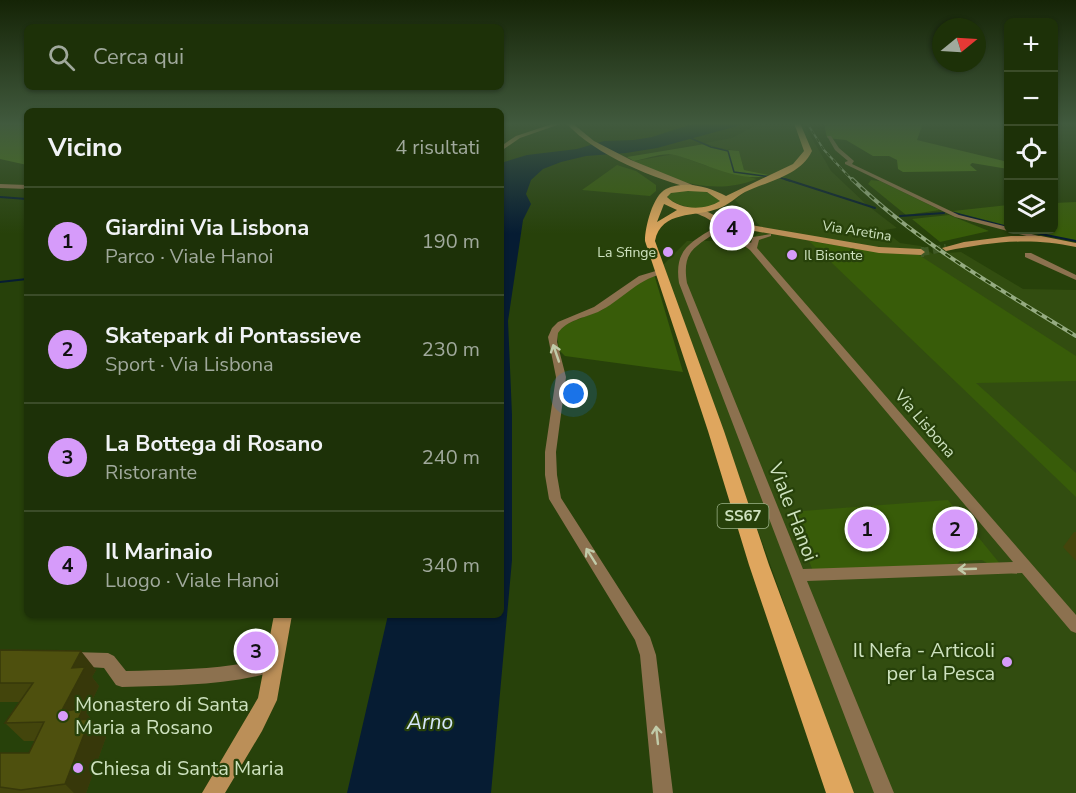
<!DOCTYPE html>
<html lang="it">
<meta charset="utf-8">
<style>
body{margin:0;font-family:"Nunito Sans",sans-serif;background:#2a3d16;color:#f1f3f6}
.controls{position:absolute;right:18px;top:18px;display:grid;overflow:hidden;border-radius:9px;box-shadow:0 2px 4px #0004}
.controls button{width:54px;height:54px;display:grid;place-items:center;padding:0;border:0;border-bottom:2px solid #3b4c29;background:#1d3108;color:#f1f3f6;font:30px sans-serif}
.compass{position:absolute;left:932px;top:18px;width:54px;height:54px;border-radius:50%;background:#1d3108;box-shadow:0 2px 4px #0004;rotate:72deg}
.you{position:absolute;left:574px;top:394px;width:21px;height:21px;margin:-15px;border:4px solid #fff;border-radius:50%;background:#1a73e8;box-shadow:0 0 0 9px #1a73e833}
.badge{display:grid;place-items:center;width:39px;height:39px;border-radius:50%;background:#d69bfa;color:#111;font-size:20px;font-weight:700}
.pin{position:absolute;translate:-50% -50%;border:3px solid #fff;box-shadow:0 2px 6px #0006}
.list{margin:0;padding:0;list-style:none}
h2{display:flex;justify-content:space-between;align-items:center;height:78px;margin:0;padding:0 24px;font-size:26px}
h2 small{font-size:20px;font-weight:400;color:#a0a99c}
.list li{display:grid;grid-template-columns:39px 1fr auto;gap:18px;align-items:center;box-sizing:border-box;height:108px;padding:0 24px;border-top:2px solid #3b4c29}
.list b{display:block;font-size:22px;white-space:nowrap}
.list p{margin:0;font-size:20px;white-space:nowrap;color:#a0a99c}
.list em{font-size:20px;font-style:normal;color:#a0a99c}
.icon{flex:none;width:33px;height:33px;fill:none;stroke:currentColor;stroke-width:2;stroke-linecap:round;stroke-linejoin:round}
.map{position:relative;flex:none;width:1076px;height:793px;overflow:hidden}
.search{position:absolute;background:#1d3108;box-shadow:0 2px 4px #0004;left:24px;top:24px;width:480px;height:66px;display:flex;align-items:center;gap:15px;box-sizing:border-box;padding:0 21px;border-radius:9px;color:#a0a99c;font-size:22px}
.panel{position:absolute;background:#1d3108;box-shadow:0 2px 4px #0004;left:24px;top:108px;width:480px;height:510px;border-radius:9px}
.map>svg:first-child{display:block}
.built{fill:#324d10}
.green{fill:#385c09}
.forest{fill:#4a7514}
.water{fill:#061c33}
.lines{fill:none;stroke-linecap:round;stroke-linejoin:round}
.stream-far1{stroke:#061c33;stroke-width:1.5}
.stream{stroke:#061c33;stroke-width:2}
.secondary-tunnel-far1{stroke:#405925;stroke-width:8;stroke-dasharray:8 4;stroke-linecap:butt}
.secondary-tunnel{stroke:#405925;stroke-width:10;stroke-dasharray:10 4.5;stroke-linecap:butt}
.street{fill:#8c714f;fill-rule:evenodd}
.secondary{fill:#bb8f58;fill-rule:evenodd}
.primary{fill:#dfa65e;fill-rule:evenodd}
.rail-far1-casing{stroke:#95ab81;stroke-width:2}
.rail-casing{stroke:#95ab81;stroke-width:4}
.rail-far1{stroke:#27410a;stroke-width:1.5;stroke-dasharray:4.5;stroke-linecap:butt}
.rail{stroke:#27410a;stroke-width:2;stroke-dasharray:6;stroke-linecap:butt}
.wall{fill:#43450c}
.shaded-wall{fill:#37380a}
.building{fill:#4e500e;stroke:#37380a;stroke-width:1.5}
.oneway{stroke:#c1cba9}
.poi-dot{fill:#d69bfa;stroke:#27410a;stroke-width:2}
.labels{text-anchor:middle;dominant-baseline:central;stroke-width:4.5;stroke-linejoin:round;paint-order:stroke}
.far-street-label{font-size:14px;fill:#cee2bf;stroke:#27410a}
.far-poi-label{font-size:14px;fill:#cee2bf;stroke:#27410a;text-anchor:end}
.shield{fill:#27410a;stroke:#9cb289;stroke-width:1.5}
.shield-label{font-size:15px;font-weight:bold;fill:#cee2bf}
.street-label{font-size:16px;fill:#cee2bf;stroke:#27410a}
.near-street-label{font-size:20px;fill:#cee2bf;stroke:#27410a}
.near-poi-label{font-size:20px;fill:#cee2bf;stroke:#27410a;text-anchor:start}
.near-water-label{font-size:21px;font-style:italic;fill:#d5e6fa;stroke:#27410a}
</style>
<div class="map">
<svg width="1076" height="793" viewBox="0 0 1076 793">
<rect width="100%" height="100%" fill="#27410a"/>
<path class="built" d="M760,123H803L831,171L867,205L897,228L884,230L900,243L921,246L933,254L961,252L1023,289L1076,290V793H852L663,265L687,241H735L755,236L763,229L735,200L746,191L780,177L744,170L739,151L719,148L705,143L732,138Z"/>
<path class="green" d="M674,154L707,166L757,179C714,196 672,182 634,161Z
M617,165L636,171L656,185V191L650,196L582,190Z
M871,180L880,181L940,210L906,215L868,184Z
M675,191H705L719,199V202C705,213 681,208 668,198V195Z
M1076,202V241L1021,230H1054V203Z
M1008,205V227L970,218L953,211Z
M949,215L989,231L940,242L912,219Z
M809,241L884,253L919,255L1076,356V381L976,383L1076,473V497Z
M654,274L683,372L565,356L559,350L557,332L566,324L602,310L648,275Z
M948,500L1001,565H990L982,560L960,561L955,566L813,571L789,512Z"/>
<path class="forest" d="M0,123H27V165L0,159Z
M824,123H923L917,140L1008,162V169L972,163L970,165L977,171L903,172L898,169L897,160L889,156H873L846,140L827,138Z
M705,144L719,149L739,151L744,170L769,175C742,184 702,162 675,155C664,152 645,159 634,161L627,157Z"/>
<path class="water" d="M695,123H748L657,148L626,153L586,156L561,162L543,169L531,180L526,194L531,204L523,220L508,321L512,415V560L491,793H347L388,615H501V163L527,155L577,149L604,141L634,140L652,137Z"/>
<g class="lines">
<path class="stream-far1" d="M688,137L711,147L728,151L734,172L771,177
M781,178L790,181"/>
<path class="stream" d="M785,179L875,208
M0,197L27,199
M954,213L1008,227
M900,216L944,213
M1021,230L1076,241
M0,282L27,279"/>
<path class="secondary-tunnel-far1" d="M921,252L946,248"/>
<path class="secondary-tunnel" d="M921,252H924"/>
<path class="street" d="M827,136H831L839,148L854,161L852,164L959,215L1008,227V230H1017L1046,238L1042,240L955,217L845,164V162L848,161L835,150Z
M0,184L27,185V189L0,188Z
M716,227L721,228C699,247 681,247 687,283L803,569L1013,562L750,250L729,235V233L731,232L751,243L753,237L771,234V236L759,240L757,248L1076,615V633L1071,631L1022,573L807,581L894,793H874L679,283C674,250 690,242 716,227Z
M1025,253H1031L1076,275V280L1025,257Z
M659,270L663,272L662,274C636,280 621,301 598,312C584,318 567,320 558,333L557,342L566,377L556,452L557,475L561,498L650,637L656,655L673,793H653L640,655L635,640L549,499L545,475V452L556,377L548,337L552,328L558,322L594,307L639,276Z
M73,652L108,653L114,656L126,671C162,670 198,670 233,665C246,664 268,655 279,659L281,664L279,669L273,672C223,686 173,685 122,687L116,685L104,668L73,666L67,664L65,659L67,654Z"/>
<path class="secondary" d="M555,123H563L520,138L501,151V146L516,136Z
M566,123H572L594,141L631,160L700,188L697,190C655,179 596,156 566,123Z
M693,208C703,208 716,215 722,222L727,221L879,247L921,249L925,252L921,255L879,253L749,230V233L731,236L716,231C715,219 704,217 693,212ZM727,225L740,228L741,230L732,231L723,228Z
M1011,236H1041L1076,243V247C1029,237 992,242 946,251L942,248L964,242Z
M274,615H292L277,700L262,731L225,793H202L258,698Z"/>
<path class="primary" d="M794,123H800L812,151C800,176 768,181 745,192C736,197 728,206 717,209C696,217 661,210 655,241L724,431L769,565L854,793H826L749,565L708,431L645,241C645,227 653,195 666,189C685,180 709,187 726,196L793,164L804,151ZM688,191L707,192L720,201C704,211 680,210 667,197L671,193ZM664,204L677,210L657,222Z"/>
<g class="rail-far1-casing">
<path id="rail-far1" d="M807,123L824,150L853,181"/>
</g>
<g class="rail-casing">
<path id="rail" d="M852,179C918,243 998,288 1076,336"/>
</g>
<use href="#rail-far1" class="rail-far1"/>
<use href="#rail" class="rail"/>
</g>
<path class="wall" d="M1074,532H1076V561L1063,547Z
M0,650L96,670L92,677L99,686L86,713L106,737L86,793H0V753H29L35,741H24L5,723L20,702H0Z"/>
<path class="shaded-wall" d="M81,651L96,670L92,677L99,686L86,713L106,737L86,793H74L65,784L61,712L72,668Z"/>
<path class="building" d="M0,650L81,651L72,668L85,667L61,712L83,708L78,720L90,719L65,784L21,790L0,787V753H29L44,722L5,723L33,683H0Z"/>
<defs><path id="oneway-shaft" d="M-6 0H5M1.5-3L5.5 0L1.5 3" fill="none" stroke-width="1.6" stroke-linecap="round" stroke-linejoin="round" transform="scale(1.5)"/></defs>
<g class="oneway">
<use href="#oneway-shaft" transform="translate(556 353) rotate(-109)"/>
<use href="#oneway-shaft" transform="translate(591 556) rotate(-122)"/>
<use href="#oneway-shaft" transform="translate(967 569) rotate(178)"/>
<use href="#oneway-shaft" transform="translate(657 735) rotate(-96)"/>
</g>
<linearGradient id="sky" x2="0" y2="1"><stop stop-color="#152406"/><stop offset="0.53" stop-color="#415a3e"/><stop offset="1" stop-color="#415a3e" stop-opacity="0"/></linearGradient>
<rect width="1076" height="234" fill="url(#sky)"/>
<g class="poi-dot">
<circle cx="668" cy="252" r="6"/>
<circle cx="792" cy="255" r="6"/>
<circle cx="1007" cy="662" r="6"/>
<circle cx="63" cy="716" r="6"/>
<circle cx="78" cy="768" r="6"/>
</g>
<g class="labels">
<g class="far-street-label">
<text transform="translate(857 231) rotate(9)">Via Aretina</text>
</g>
<g class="far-poi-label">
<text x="656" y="252">La Sfinge</text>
<text x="804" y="255" text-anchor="start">Il Bisonte</text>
</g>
<rect class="shield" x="717.5" y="504" width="51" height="24" rx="4.5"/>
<g class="shield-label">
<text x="743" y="516">SS67</text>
</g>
<g class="street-label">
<text transform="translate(925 424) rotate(49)">Via Lisbona</text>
</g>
<g class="near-street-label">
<text transform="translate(793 512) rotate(69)">Viale Hanoi</text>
</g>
<g class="near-poi-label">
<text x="995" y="650" text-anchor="end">Il Nefa - Articoli<tspan x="995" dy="23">per la Pesca</tspan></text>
<text x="75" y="704">Monastero di Santa<tspan x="75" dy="23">Maria a Rosano</tspan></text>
<text x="90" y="768">Chiesa di Santa Maria</text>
</g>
<g class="near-water-label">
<text x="430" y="722">Arno</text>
</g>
</g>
</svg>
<div class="controls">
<button>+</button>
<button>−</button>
<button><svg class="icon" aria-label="locate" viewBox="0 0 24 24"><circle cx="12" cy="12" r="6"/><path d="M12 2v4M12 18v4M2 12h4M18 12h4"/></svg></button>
<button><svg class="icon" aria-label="layers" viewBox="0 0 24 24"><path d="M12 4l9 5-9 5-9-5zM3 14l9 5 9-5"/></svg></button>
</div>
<svg class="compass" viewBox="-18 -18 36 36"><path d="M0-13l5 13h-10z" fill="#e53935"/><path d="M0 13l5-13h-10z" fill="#a0a99c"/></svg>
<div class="you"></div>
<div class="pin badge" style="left:867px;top:529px">1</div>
<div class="pin badge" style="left:955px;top:529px">2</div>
<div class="pin badge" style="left:256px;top:651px">3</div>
<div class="pin badge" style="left:732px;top:228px">4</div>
<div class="search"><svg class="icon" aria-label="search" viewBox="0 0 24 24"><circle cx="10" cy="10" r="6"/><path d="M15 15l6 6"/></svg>Cerca qui</div>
<section class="panel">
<h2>Vicino<small>4 risultati</small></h2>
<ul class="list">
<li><span class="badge">1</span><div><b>Giardini Via Lisbona</b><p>Parco · Viale Hanoi</p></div><em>190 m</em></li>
<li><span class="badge">2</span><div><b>Skatepark di Pontassieve</b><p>Sport · Via Lisbona</p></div><em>230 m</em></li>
<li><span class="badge">3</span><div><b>La Bottega di Rosano</b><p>Ristorante</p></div><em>240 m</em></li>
<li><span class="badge">4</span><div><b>Il Marinaio</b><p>Luogo · Viale Hanoi</p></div><em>340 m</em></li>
</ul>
</section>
</div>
